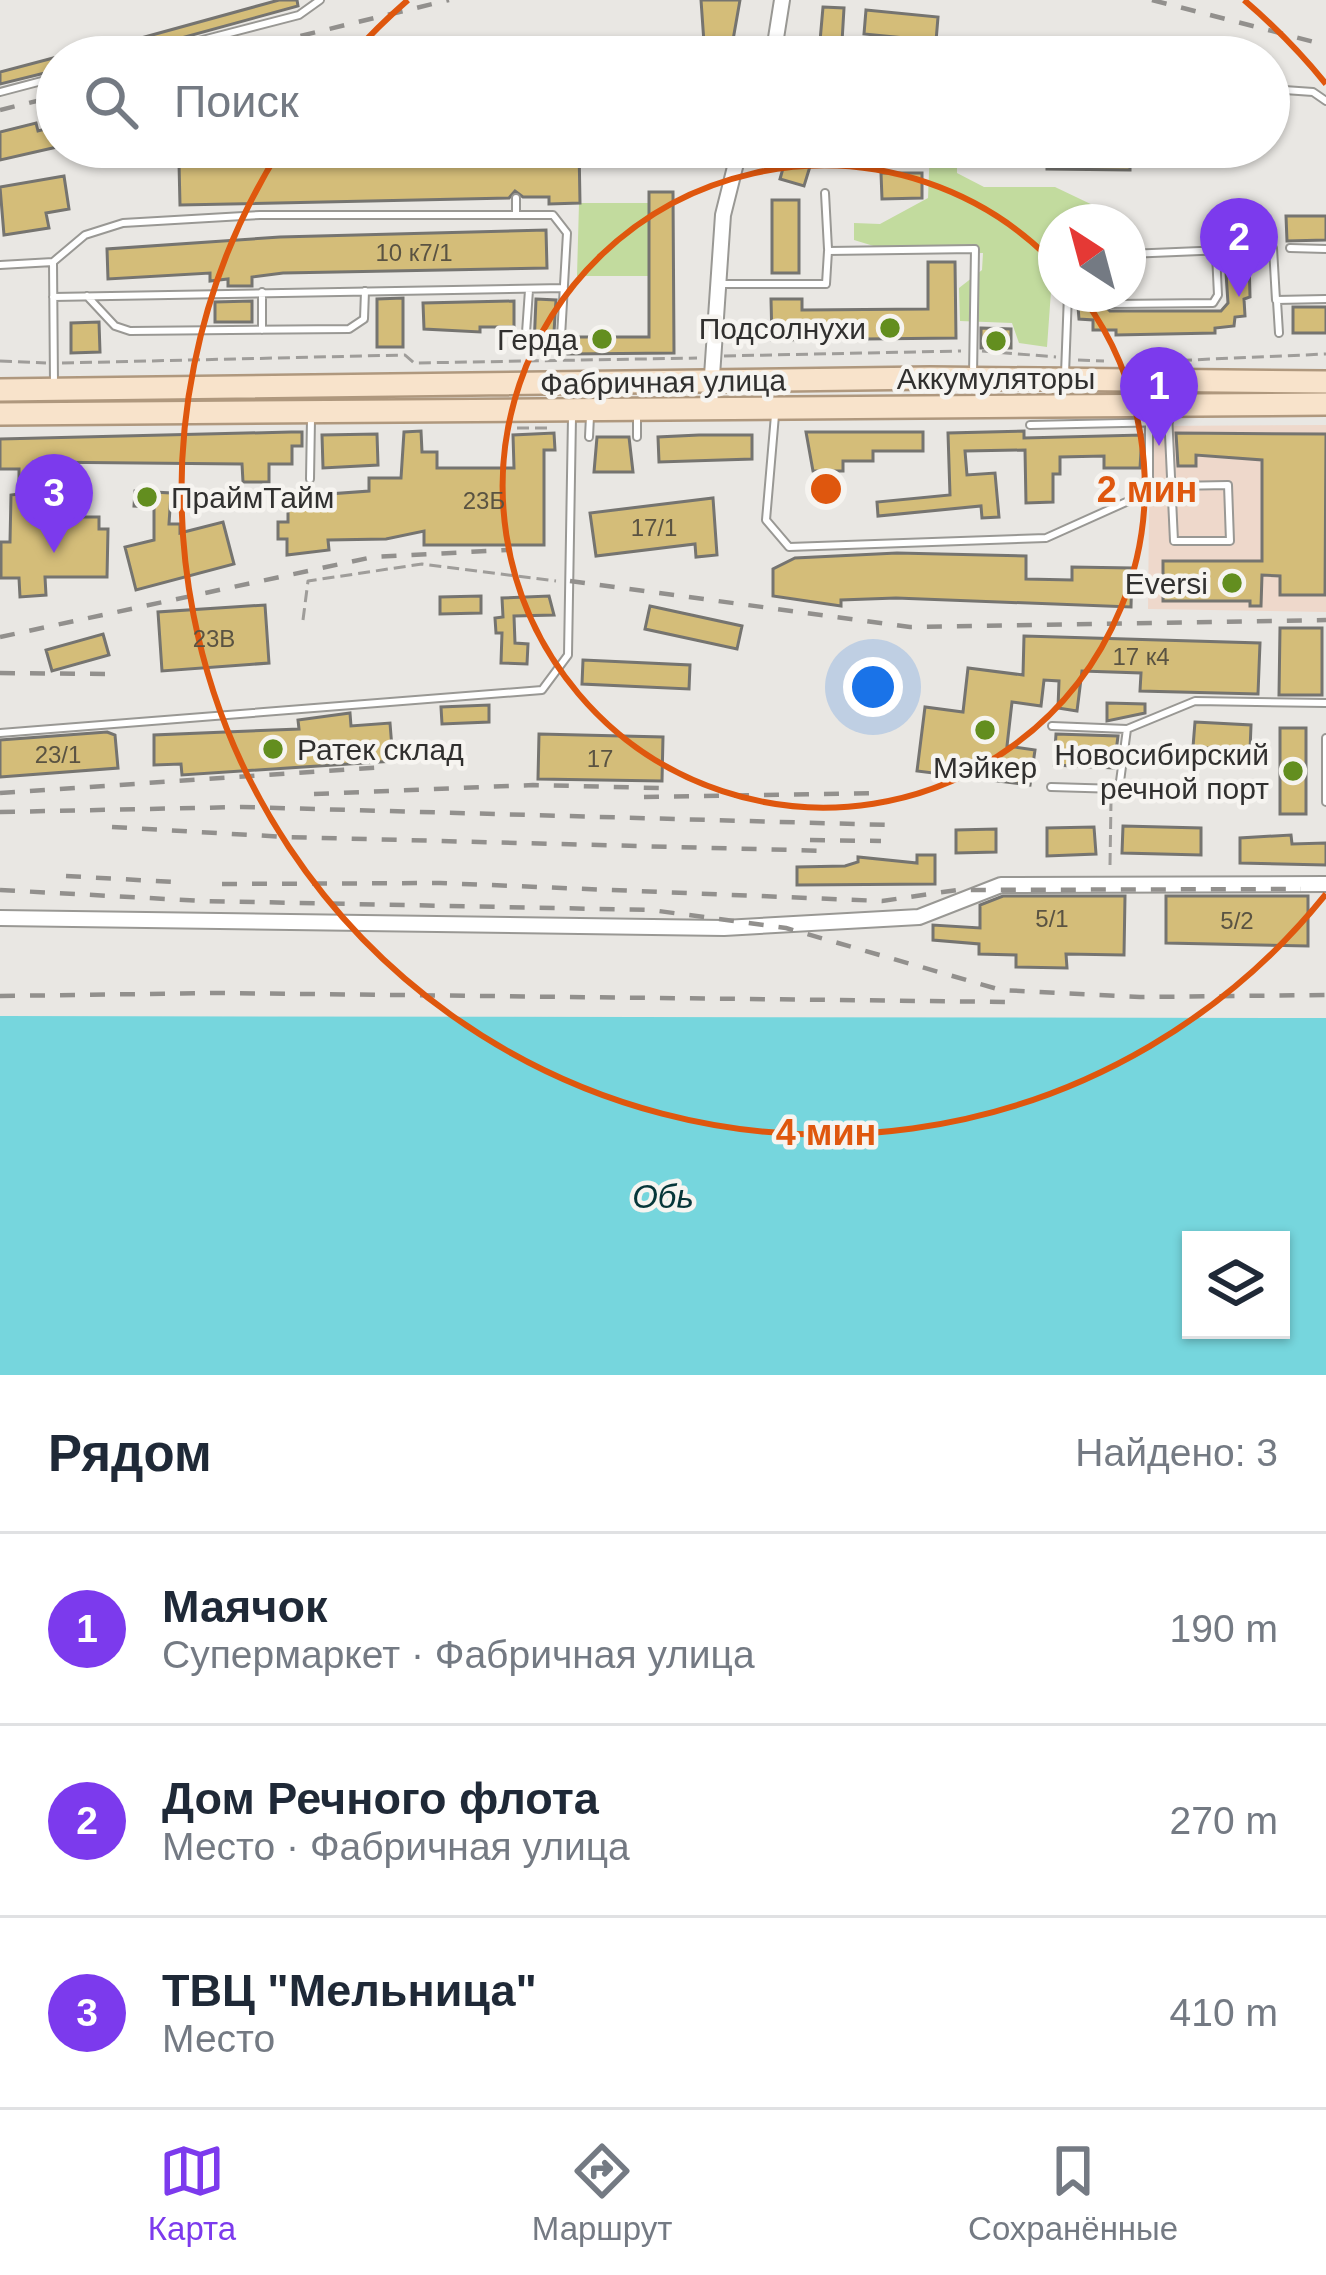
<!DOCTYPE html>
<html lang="ru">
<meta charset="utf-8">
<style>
body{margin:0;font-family:Arial,sans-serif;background:#f6f6f7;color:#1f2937}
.controls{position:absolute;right:36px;bottom:36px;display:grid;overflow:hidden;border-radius:0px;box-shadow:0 3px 9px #0004}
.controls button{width:108px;height:108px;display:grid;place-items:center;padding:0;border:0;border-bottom:3px solid #e0e1e3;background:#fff;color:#1f2937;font:60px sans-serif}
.compass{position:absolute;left:1038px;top:204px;width:108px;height:108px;border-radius:50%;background:#fff;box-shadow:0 3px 9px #0004;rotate:324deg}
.you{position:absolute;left:873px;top:687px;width:42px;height:42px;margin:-30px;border:9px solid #fff;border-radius:50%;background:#1a73e8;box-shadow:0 0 0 18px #1a73e833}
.badge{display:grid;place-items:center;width:78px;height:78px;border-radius:50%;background:#7c3aed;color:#fff;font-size:39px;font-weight:700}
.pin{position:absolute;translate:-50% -99px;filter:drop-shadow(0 3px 6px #0008)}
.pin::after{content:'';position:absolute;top:63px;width:42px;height:36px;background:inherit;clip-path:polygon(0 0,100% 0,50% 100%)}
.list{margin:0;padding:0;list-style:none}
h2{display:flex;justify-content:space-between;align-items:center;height:156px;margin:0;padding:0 48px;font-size:51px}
h2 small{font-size:39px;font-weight:400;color:#747a83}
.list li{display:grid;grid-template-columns:78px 1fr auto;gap:36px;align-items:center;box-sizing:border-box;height:192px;padding:0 48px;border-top:3px solid #e0e1e3}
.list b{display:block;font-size:45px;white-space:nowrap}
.list p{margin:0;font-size:39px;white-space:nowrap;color:#747a83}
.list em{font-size:39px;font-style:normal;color:#747a83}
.icon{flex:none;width:66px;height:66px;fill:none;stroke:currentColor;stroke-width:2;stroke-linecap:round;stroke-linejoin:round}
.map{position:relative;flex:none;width:1326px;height:1375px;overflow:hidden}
.search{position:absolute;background:#fff;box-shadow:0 3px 9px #0004;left:36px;right:36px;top:36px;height:132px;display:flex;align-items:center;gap:30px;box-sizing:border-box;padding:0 42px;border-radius:66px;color:#747a83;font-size:45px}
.sheet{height:732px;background:#fff}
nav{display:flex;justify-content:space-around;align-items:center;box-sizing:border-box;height:168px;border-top:3px solid #e0e1e3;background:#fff;font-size:33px;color:#747a83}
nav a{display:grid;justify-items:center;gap:6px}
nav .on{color:#7c3aed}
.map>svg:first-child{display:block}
.commercial{fill:#eed8cb}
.green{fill:#c2db9e}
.water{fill:#76d6dd;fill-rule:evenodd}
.building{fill:#d4bd79;stroke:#757470;stroke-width:3}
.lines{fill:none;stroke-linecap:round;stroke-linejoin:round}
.service-casing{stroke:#999894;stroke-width:10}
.minor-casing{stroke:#999894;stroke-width:18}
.primary-casing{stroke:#af987e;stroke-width:26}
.path{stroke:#9f9d9a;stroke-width:3;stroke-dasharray:12 6;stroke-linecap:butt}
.service{stroke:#fff;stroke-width:6}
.minor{stroke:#fff;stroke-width:14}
.primary{stroke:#f8e3cb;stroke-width:21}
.rail{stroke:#92908d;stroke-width:4.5;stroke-dasharray:15 15;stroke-linecap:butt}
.ring{fill:none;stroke:#df570e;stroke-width:6}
.poi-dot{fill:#638e1f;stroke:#f6f4f0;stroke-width:4.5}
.labels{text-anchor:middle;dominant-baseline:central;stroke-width:9;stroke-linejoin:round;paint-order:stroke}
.number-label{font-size:24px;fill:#5a5342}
.poi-label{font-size:30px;fill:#31302f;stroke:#f6f4f0;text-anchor:end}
.street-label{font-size:30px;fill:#31302f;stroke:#f6f4f0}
.water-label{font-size:33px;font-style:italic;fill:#063639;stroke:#f6f4f0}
.centre{fill:#df570e;stroke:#f6f4f0;stroke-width:6}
.ring-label{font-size:36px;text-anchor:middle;font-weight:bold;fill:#df570e;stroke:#f6f4f0;stroke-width:9;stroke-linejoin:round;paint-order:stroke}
</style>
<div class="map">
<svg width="1326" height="1375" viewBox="0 0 1326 1375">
<rect width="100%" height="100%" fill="#e9e7e3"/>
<path class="commercial" d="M1326,425V612L1148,609L1150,426Z"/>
<path class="green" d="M930,147L957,152V173L984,187H1055L1099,208L1097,222H1056L1047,347L1019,343L1012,323L960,321L959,288L982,270L983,253L900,254L854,240V223L880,224L928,198Z
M579,203H649V276H577Z"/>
<path class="water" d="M0,1016L1326,1018V1375H0ZM1191,1240H1281V1330H1191Z"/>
<path class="building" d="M279,0H297L298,6L112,57H72Z
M701,0H740L730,57H705Z
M823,7L844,8L842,42L820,41Z
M866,10L938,17L936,41L864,34Z
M57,57V70L0,84V72Z
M36,123L38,131L57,126V147L0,160V132Z
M548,147H579L580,203L549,204V197H523L515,191L509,198L180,205L179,163L508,155L516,162L523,155L548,154Z
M789,147H816L804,186L780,179Z
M1047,147H1130V170L1047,169Z
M881,173H922V198L882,199Z
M64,176L69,209L46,213L49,228L4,235L0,187Z
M649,192H673L674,353L568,354V337H649Z
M772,200H799V273H772Z
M1286,216H1326V240L1287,241Z
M546,230L547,268L283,273L252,277V286H228V279L210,281V273L108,279L107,249L280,237Z
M1225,258H1249L1250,297L1244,299L1245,316L1235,317L1234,326L1215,328V333L1116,335V330H1093V320L1079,319L1077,294H1093L1110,311H1221L1228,303Z
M928,262H955L956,338L772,340L771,299H802V310L928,309Z
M403,298V347H377V299Z
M536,299L556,300L553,348L534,347Z
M252,301V322H215V302Z
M514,301V327H480V332L424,329L423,303Z
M1293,307H1326V333H1293Z
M99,322L100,352L71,353V323Z
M981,328L1011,329V348H981Z
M421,431L422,452H437V468H514L513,435L554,433L555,450H544V545H424V531L386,539L328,540L329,550L287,555V539H278V522H288V497L369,491V478H401L404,432Z
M1024,431V438L1142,435L1140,468H1104V456L1060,457V474H1053V502L1026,503L1025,450L965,451L967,475L995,473L999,517L982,518L981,506L878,516L877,502L950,495L948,433Z
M291,432H302V446H292V464H269V482H243L242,464L34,462L35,517H99V529H108L107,577H45L46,595L20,597L19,578H1V542H10L11,495L19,494V469H0V439Z
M806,432H923V451H873V461H843V471H813Z
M1176,433L1326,434L1325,595H1280V576L1262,575L1261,606H1250V601H1163V561H1262V460L1196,455V466H1178Z
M377,434L378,465L323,468L322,435Z
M699,435H752V459L659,462L658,437Z
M597,437H629L633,472H594Z
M135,491L171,493L169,524H180V533L223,522L234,564L136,590L125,547L154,540V507L134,506Z
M713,498L717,555L696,557L695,544L596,556L590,513Z
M897,553L1026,556V579L1072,580V567L1132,568L1131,607L896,598L841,600V606L773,596V569L795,558Z
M481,596V613L440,614V597Z
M549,596L554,615L514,616L515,643L528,644L527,664L501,663L502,633H496L495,618L503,617L502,598Z
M265,605L269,663L162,671L158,612Z
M650,606L742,626L737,649L645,629Z
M1280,628H1322V695H1279Z
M103,634L109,655L52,671L46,650Z
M1024,636L1260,643L1258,694L1140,691L1141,673L1082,671L1077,711L1058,708L1059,681L1044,680L1041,706L1012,702L1007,746L1035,750L1030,785L917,771L925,707L963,712L968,668L1023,675Z
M583,660L690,665L689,689L582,684Z
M1107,703L1145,704V713L1107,721Z
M489,705V722L442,724L441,707Z
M350,713L351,726L390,723L393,761L182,775L181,764L154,765V735L299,729L298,720Z
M1195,722L1251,725L1250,751L1193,747Z
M1280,728H1306V814H1280Z
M107,732L115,735L118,768L0,777V740Z
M539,734L663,737L662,781L538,779Z
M1056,734L1118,736L1114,768L1054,765Z
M1123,826L1201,828V855L1122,853Z
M1094,827L1096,854L1047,856V828Z
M996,829V852L956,853V830Z
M1291,835L1292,844L1326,843V865L1240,863V838Z
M917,855H935V884L797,885V867L845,866L858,862V857L917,863Z
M1003,896H1125L1124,955L1066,954L1067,968L1016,967V955L979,954V944L933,940V925L980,928V905Z
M1166,896H1308V946L1166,943Z"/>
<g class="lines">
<g class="service-casing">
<path id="service" d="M137,57L299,15L320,0
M1269,89L1313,92L1326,101
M0,92L57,77
M515,147V155
M825,193L828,249
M516,198V215
M1290,248L1326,249
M1128,254L1273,248L1276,300L1326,299
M53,262L54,384
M0,265L53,262L85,235L123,223L260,215H553L567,233L560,354
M720,284H826L828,251L975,249L973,375
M262,292V330
M1103,294L1111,304L1213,303L1218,295L1216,253
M87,296L115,326L130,331L349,329L364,319L365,291
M53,297L564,288
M1277,301L1279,333
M525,347L529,290
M1065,374L1068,294
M1168,413L1174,541H1230L1228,485L1173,486
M775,415L766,520L789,547L1046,538L1144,494L1149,479V422
M637,416V437
M1030,425L1169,422
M589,437L590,416
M310,479L311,419
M1052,726L1127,729L1195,701L1326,703
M0,733L542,690L568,655L572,417
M1326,738V802
M1051,787L1119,789L1127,729"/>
</g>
<g class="minor-casing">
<path id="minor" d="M773,57L782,0
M710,405L723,215L740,147
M0,918L724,928L919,917L1001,885L1326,884"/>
</g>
<g class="primary-casing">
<path id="primary" d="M0,390L930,378L1326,382
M0,414L1326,404"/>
</g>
<path class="path" d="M982,351L1056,357
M724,356L961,351
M1078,360L1104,361
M0,361L46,363
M1144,362L1326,354
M62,363L405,355L414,363L697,358
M517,428H549
M303,620L308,581L422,564L556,581
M1110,865L1111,801"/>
<use href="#service" class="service"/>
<use href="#minor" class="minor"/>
<use href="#primary" class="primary"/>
<path class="rail" d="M1152,0L1326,45
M213,57L449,0
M0,110L57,96
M570,581L910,627L1326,620
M0,637L373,557L507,550
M0,673L113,674
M0,793L384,767
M314,794L533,785L659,788
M644,797L878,793
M0,812L242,807L892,825
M112,827L286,837L831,851
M810,840L881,841
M66,876L174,882
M222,884L440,883L882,901L957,890L1301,889
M0,890L203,901L651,910L786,928L1001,990L1140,997L1326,995
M0,996L219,993L1014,1002"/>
</g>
<g class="ring">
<path d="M1082 296A321 321 0 1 1 1055 264"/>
<path d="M1326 894A643 643 0 0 1 281 148M352 55A643 643 0 0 1 408 0M1244 0A643 643 0 0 1 1326 84"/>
</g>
<g class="poi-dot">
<circle cx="890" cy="328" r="12"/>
<circle cx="602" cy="339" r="12"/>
<circle cx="996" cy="341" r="12"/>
<circle cx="147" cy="497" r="12"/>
<circle cx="1232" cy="583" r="12"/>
<circle cx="985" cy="730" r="12"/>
<circle cx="273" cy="749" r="12"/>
<circle cx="1293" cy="771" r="12"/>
</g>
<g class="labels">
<g class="number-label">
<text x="414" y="252">10 к7/1</text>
<text x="484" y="500">23Б</text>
<text x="654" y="527">17/1</text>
<text x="214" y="638">23В</text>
<text x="1141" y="656">17 к4</text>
<text x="58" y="754">23/1</text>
<text x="600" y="758">17</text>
<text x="1052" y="918">5/1</text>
<text x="1237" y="920">5/2</text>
</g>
<g class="poi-label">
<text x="866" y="328">Подсолнухи</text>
<text x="578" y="339">Герда</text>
<text x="996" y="378" text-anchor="middle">Аккумуляторы</text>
<text x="171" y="497" text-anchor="start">ПраймТайм</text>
<text x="1208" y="583">Eversi</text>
<text x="297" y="749" text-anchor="start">Ратек склад</text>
<text x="1269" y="754">Новосибирский<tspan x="1269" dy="34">речной порт</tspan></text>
<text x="985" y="767" text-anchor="middle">Мэйкер</text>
</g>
<g class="street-label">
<text transform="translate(663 382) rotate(-1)">Фабричная улица</text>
</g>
<g class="water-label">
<text x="663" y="1196">Обь</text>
</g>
</g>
<circle cx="826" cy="489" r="18" class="centre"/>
<g class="ring-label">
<text x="1147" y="502">2 мин</text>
<text x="826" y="1145">4 мин</text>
</g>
</svg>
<div class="controls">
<button><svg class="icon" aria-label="layers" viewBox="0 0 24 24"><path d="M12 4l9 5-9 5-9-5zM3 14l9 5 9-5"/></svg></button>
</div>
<svg class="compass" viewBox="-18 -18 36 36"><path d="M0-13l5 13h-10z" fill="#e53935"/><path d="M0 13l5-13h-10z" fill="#747a83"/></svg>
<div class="you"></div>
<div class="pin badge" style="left:1159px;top:446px">1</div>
<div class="pin badge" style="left:1239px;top:297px">2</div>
<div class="pin badge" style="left:54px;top:553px">3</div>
<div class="search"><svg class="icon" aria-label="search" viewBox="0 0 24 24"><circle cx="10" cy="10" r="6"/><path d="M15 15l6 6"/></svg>Поиск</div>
</div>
<section class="sheet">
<h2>Рядом<small>Найдено: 3</small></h2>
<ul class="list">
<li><span class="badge">1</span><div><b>Маячок</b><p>Супермаркет · Фабричная улица</p></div><em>190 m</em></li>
<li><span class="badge">2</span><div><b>Дом Речного флота</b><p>Место · Фабричная улица</p></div><em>270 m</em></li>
<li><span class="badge">3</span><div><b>ТВЦ &quot;Мельница&quot;</b><p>Место</p></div><em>410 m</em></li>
</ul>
</section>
<nav>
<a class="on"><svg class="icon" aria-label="map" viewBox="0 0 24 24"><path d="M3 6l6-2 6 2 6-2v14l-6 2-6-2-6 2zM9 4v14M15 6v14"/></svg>Карта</a>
<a><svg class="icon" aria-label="directions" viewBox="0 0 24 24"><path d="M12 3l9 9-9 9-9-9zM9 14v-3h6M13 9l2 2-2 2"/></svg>Маршрут</a>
<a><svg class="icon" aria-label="saved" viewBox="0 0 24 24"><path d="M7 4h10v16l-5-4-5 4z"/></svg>Сохранённые</a>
</nav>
